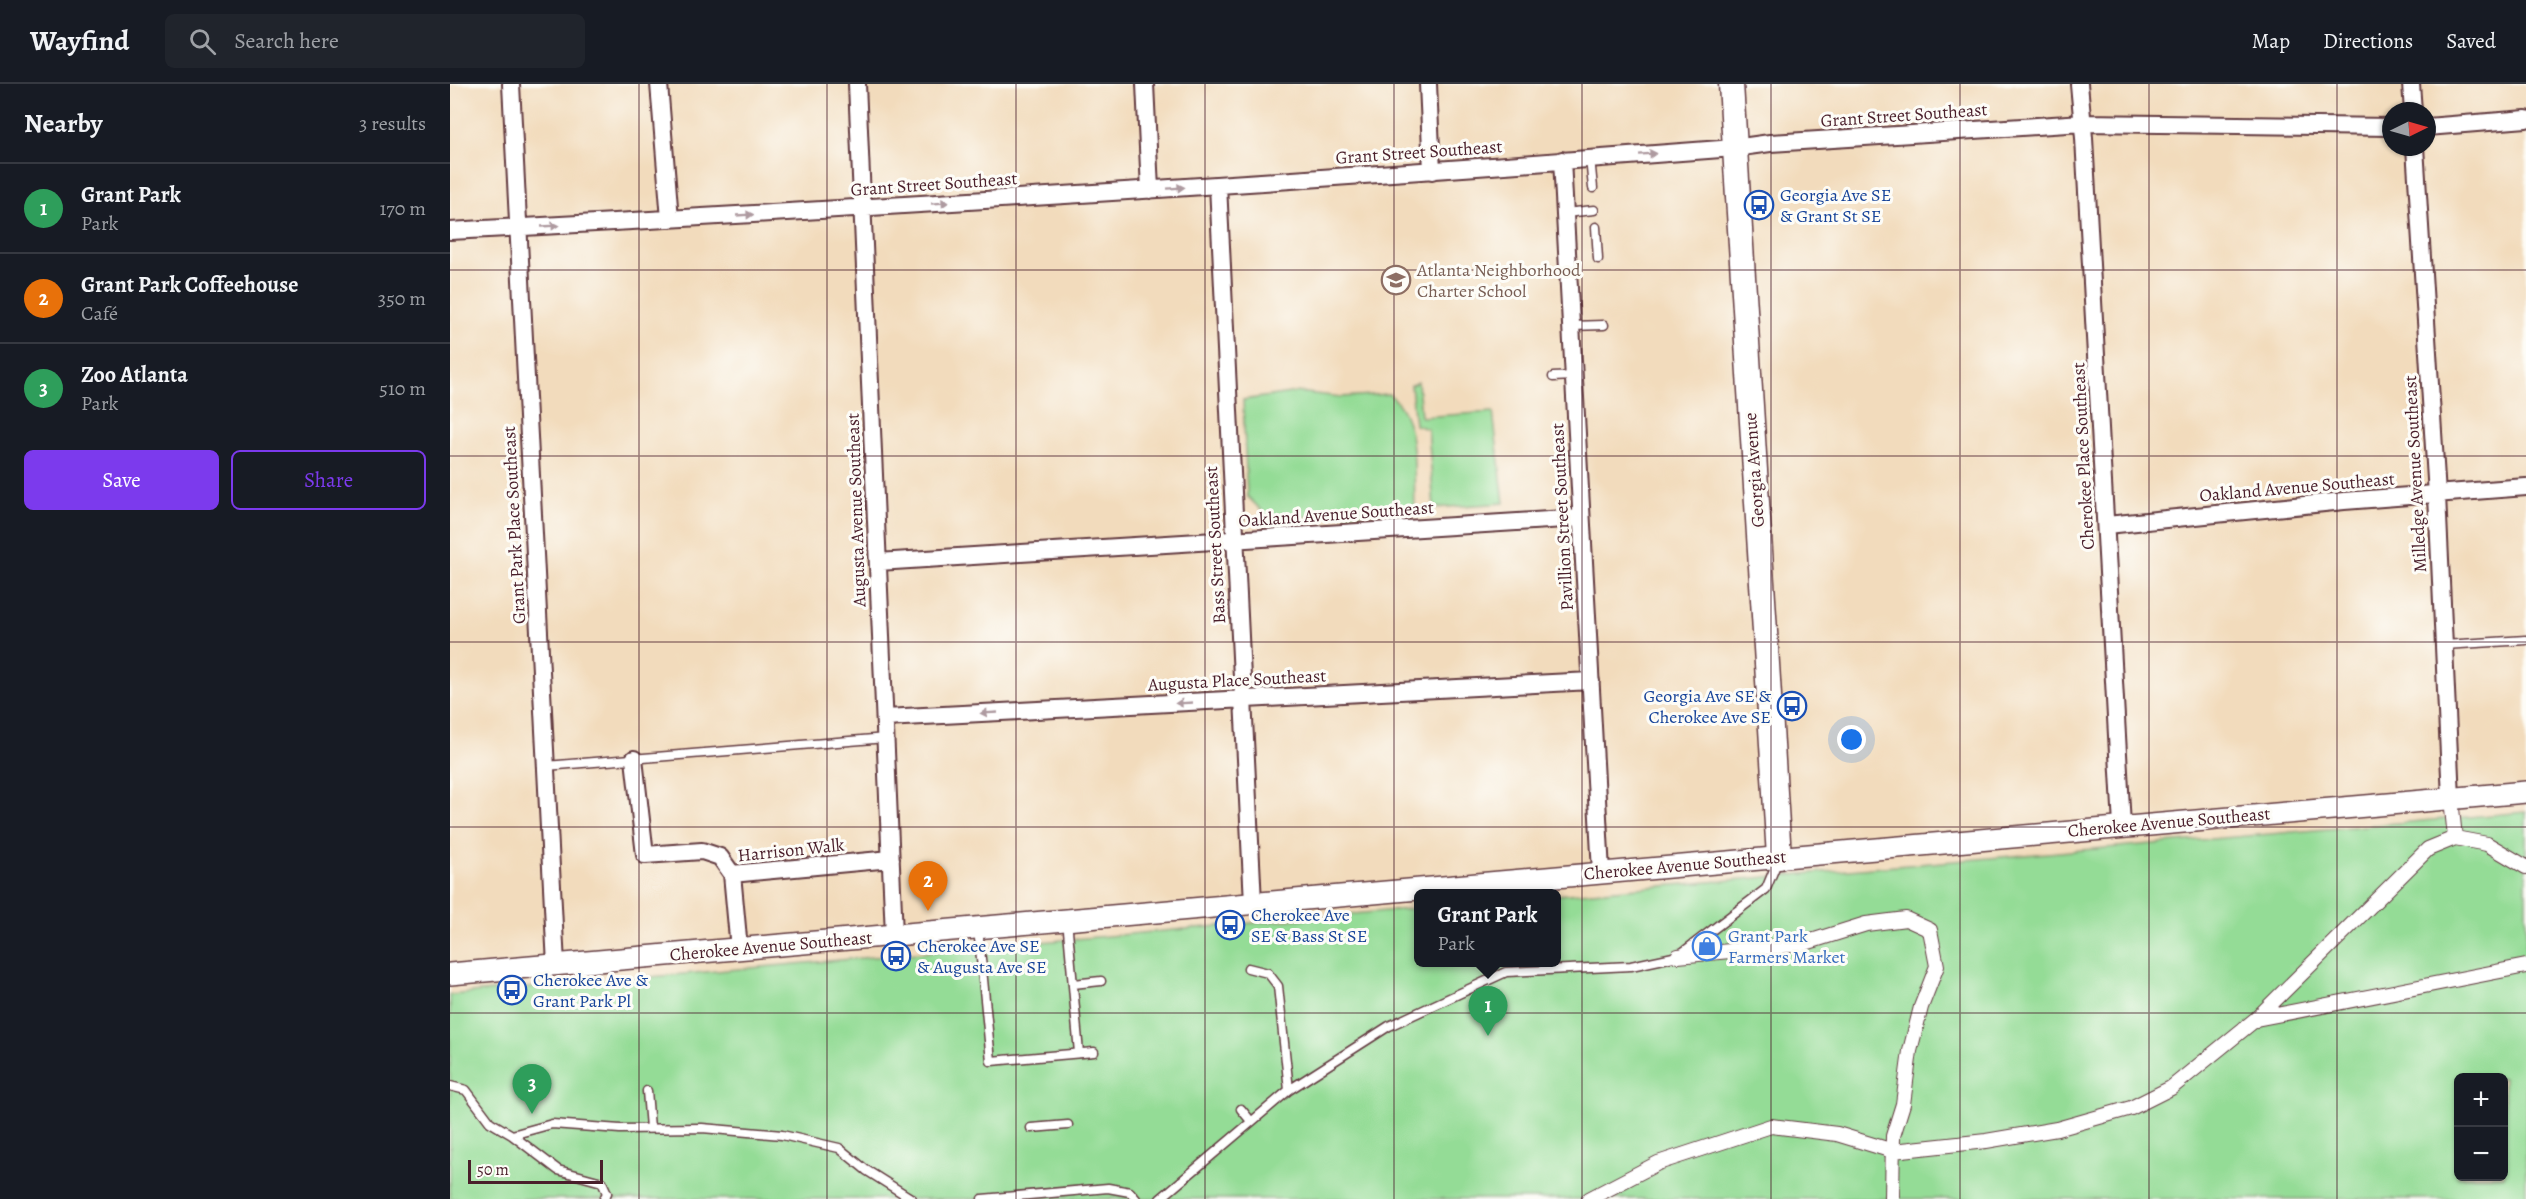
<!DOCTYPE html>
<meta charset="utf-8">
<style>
body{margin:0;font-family:Alegreya,serif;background:#20242c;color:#f1f3f6}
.controls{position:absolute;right:18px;bottom:18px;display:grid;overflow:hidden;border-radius:9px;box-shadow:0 2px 4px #0004}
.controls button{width:54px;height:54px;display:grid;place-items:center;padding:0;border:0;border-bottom:2px solid #363941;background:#171b24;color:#f1f3f6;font:30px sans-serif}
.compass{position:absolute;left:1932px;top:18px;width:54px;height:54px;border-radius:50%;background:#171b24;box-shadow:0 2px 4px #0004;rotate:85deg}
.scale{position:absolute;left:18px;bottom:15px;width:135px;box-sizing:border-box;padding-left:6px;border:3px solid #4a1f2b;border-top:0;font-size:16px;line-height:21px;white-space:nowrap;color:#4a1f2b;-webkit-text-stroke:4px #fdfcf7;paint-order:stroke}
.you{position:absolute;left:1402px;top:656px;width:21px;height:21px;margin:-15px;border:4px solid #fff;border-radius:50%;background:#1a73e8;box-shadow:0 0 0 9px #1a73e833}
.badge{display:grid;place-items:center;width:39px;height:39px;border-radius:50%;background:#7c3aed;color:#fff;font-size:20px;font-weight:700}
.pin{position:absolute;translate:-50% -50px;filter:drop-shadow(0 2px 3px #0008)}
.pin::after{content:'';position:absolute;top:32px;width:21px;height:18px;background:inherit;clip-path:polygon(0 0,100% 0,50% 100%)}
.popup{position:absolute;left:964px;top:805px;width:147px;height:78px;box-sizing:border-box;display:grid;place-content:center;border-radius:9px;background:#171b24;filter:drop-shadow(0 2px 4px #0005);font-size:20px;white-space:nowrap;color:#9ea1a6}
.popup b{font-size:22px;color:#f1f3f6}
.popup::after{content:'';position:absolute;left:50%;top:100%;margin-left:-12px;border:12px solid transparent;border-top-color:#171b24}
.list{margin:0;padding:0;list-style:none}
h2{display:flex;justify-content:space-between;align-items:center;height:78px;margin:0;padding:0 24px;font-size:26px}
h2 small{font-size:20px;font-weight:400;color:#9ea1a6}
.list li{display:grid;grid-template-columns:39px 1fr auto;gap:18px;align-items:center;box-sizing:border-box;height:90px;padding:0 24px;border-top:2px solid #363941}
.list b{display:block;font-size:22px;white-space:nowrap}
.list p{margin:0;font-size:20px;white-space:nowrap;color:#9ea1a6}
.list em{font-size:20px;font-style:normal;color:#9ea1a6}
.actions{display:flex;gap:12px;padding:18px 24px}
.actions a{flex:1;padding:14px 0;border:2px solid #7c3aed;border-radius:9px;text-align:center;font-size:21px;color:#7c3aed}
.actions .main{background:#7c3aed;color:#fff}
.icon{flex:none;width:33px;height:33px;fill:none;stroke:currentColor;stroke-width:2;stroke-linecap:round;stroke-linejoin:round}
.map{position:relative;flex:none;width:2076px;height:1115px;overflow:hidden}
header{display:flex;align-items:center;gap:36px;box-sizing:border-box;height:84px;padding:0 30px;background:#171b24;border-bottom:2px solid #363941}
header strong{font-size:28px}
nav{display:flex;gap:33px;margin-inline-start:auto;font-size:21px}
.search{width:420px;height:54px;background:#20242c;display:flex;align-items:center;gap:15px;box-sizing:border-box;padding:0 21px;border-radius:9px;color:#9ea1a6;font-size:22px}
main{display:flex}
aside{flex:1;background:#171b24}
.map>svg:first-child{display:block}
.green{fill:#94dc96;stroke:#6f7e60;stroke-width:1.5;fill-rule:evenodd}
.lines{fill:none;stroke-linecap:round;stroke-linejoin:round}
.service-casing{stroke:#633b41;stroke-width:11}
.pedestrian-casing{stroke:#633b41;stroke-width:16}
.minor-casing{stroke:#633b41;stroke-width:20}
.tertiary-casing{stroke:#633b41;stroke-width:24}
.secondary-casing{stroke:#633b41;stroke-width:27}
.service{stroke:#fff;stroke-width:8}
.pedestrian{stroke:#fff;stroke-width:14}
.minor{stroke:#fff;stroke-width:16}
.tertiary{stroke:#fff;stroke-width:21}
.secondary{stroke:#fff;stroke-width:24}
.oneway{fill:#ae9aa0}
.grid{fill:none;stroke:#4a1f2b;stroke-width:1.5;stroke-opacity:0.55}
.labels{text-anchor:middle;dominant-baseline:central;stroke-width:6;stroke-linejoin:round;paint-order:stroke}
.street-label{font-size:18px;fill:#4a1f2b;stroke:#fdfcf7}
.transit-label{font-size:18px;fill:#164399;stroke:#fdfcf7;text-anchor:start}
.education-label{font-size:18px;fill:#785e54;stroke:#fdfcf7;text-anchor:start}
.shop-label{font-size:18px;fill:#366cbe;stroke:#fdfcf7;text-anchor:start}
</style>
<header>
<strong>Wayfind</strong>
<div class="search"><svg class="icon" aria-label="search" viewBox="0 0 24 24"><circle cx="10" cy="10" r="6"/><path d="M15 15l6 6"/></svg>Search here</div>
<nav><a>Map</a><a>Directions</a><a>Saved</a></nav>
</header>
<main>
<aside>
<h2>Nearby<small>3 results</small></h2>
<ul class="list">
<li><span class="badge" style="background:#2e9e5b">1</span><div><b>Grant Park</b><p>Park</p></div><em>170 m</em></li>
<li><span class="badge" style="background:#e8710a">2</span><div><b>Grant Park Coffeehouse</b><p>Café</p></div><em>350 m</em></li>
<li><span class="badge" style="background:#2e9e5b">3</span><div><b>Zoo Atlanta</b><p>Park</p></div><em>510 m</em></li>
</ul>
<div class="actions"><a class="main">Save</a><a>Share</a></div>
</aside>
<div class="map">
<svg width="2076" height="1115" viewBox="0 0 2076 1115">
<rect width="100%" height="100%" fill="#fdfcf7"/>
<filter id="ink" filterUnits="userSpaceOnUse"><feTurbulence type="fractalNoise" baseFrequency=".0167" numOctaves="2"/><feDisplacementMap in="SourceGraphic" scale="12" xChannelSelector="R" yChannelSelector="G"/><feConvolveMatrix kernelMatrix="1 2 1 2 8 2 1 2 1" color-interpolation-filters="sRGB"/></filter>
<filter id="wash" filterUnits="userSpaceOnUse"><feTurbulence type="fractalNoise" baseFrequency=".008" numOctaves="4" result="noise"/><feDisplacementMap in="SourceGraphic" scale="24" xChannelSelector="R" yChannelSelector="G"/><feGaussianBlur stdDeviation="1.35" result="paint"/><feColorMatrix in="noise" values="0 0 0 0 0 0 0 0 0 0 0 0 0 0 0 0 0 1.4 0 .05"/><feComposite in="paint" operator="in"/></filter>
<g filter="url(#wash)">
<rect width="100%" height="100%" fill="#f2dbbc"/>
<path class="green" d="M968,298L971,333L1043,328L1054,419L984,424L978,345L965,341L961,301Z
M847,308L891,313L939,310C970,335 963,388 965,425L820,435L797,412L793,316Z
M2076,728V1115H0V911L969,824V878H1107V811ZM2008,994H2054V1092H2008Z"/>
</g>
<g filter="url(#ink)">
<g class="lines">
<g class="service-casing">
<path id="service" d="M1140,74L1143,104
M1115,129L1144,126
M1146,143L1148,175
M1121,242L1154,241
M1103,293L1124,292
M1994,561L2076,556
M96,682L436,654
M617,835L629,969
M528,844L541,977L644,968
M798,884L818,889L828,902L839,1006
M623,900L651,897
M0,1002L16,1006L40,1038L62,1051L108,1086L152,1098L157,1109L154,1115
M197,1007L200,1044
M791,1025L800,1036
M581,1044L618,1041
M62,1051L102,1040L170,1045L252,1044L332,1051L389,1064L416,1086L462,1115
M532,1115L658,1104L680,1108L686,1115
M710,1115L839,1006L939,942L1056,888L1181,882L1228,872L1316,805L1328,776"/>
</g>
<g class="pedestrian-casing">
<path id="pedestrian" d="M2001,714L2005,754
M1228,872L1352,860L1416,840L1456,835L1480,846L1487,882L1471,923L1460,967L1453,1020L1443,1052L1442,1115
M1806,935L2076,882
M1139,1115L1208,1079L1321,1042L1387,1050L1443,1067L1536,1057L1607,1045L1681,1024L1721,1004L1806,935L1978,765L2005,754L2037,760L2076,783"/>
</g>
<g class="minor-casing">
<path id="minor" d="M61,0L106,881
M209,0L220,135
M407,0L444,851
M695,0L700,106
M978,0L982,87
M1629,0L1634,54L1672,742
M1961,0L1963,27
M1977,43L2076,35
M1965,63L1987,411L2001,714
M1112,76L1151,788
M768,101L803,819
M0,147C428,124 856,97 1284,64L1320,59L1633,39L1941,43
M1657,441L1894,417L2076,403
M428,478L1131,434
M435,634L1141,597
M184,675L195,771L252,767L270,773L282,790
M282,790L441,775
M282,790L289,865"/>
</g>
<g class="tertiary-casing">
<path id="tertiary" d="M0,890L2076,708"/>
</g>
<g class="secondary-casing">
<path id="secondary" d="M1281,0L1329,773"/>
</g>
<use href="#service" class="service"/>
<use href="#pedestrian" class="pedestrian"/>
<use href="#minor" class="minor"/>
<use href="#tertiary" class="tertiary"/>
<use href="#secondary" class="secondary"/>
</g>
<defs><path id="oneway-solid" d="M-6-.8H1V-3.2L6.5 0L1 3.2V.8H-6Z" transform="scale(1.5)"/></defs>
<g class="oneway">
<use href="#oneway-solid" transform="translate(1198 70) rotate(-4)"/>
<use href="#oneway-solid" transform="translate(726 104) rotate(-4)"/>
<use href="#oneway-solid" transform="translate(490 119) rotate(-4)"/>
<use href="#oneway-solid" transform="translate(295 131) rotate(-3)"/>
<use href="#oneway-solid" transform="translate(100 142) rotate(-3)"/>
<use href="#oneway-solid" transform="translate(734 619) rotate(177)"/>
<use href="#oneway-solid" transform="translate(539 629) rotate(177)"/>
</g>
</g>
<path class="grid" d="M189,0V1115M377,0V1115M566,0V1115M755,0V1115M944,0V1115M1132,0V1115M1321,0V1115M1510,0V1115M1699,0V1115M1887,0V1115M0,186H2076M0,372H2076M0,558H2076M0,743H2076M0,929H2076"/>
<defs>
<g id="bus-ring" transform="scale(1.5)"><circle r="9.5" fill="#fdfcf7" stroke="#1a4fb4" stroke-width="1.5"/><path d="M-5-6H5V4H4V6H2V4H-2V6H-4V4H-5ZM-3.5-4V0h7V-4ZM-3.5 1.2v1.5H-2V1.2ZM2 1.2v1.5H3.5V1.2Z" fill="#1a4fb4"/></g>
<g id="school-ring" transform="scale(1.5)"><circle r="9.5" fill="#fdfcf7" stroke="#8d6e63" stroke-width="1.5"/><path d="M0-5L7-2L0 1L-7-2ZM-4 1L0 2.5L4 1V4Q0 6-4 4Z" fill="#8d6e63"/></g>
<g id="shop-ring" transform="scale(1.5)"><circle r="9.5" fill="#fdfcf7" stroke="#3f7fe0" stroke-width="1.5"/><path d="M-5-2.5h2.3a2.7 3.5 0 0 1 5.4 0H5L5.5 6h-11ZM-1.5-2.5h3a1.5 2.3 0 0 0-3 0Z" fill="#3f7fe0"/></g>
</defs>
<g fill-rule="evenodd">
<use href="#bus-ring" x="1309" y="121"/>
<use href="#school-ring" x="946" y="196"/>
<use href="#bus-ring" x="1342" y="622"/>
<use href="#bus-ring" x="780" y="841"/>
<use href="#shop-ring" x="1257" y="862"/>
<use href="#bus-ring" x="446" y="872"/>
<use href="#bus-ring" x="62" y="906"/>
</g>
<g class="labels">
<g class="street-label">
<text transform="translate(1454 31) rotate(-4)">Grant Street Southeast</text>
<text transform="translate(969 68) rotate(-4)">Grant Street Southeast</text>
<text transform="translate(484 100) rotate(-4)">Grant Street Southeast</text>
<text transform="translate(1633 372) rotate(-93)">Cherokee Place Southeast</text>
<text transform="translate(1304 386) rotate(-94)">Georgia Avenue</text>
<text transform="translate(1965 390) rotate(-93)">Milledge Avenue Southeast</text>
<text transform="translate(1847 403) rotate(-5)">Oakland Avenue Southeast</text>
<text transform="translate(406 426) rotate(-92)">Augusta Avenue Southeast</text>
<text transform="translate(886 430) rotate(-4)">Oakland Avenue Southeast</text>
<text transform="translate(1112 433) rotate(-93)">Pavillion Street Southeast</text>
<text transform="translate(64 441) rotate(-93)">Grant Park Place Southeast</text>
<text transform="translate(765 461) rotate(-93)">Bass Street Southeast</text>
<text transform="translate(787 596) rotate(-3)">Augusta Place Southeast</text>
<text transform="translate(1719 738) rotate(-5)">Cherokee Avenue Southeast</text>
<text transform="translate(341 766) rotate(-6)">Harrison Walk</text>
<text transform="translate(1235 781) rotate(-5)">Cherokee Avenue Southeast</text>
<text transform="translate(321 862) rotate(-5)">Cherokee Avenue Southeast</text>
</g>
<g class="transit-label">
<text x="1330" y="111">Georgia Ave SE<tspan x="1330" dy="21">&amp; Grant St SE</tspan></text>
<text x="1321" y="612" text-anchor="end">Georgia Ave SE &amp;<tspan x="1321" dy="21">Cherokee Ave SE</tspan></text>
<text x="801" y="831">Cherokee Ave<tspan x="801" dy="21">SE &amp; Bass St SE</tspan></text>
<text x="467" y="862">Cherokee Ave SE<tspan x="467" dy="21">&amp; Augusta Ave SE</tspan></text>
<text x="83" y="896">Cherokee Ave &amp;<tspan x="83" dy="21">Grant Park Pl</tspan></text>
</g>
<g class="education-label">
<text x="967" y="186">Atlanta Neighborhood<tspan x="967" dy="21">Charter School</tspan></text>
</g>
<g class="shop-label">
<text x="1278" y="852">Grant Park<tspan x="1278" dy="21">Farmers Market</tspan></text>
</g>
</g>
</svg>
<div class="controls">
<button>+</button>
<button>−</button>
</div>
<svg class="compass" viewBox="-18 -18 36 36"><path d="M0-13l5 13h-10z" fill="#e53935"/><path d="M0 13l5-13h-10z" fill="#9ea1a6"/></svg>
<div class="scale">50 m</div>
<div class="you"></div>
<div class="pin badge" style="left:1038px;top:952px;background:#2e9e5b">1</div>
<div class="popup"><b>Grant Park</b>Park</div>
<div class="pin badge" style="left:478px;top:827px;background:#e8710a">2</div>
<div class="pin badge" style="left:82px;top:1030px;background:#2e9e5b">3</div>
</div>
</main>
